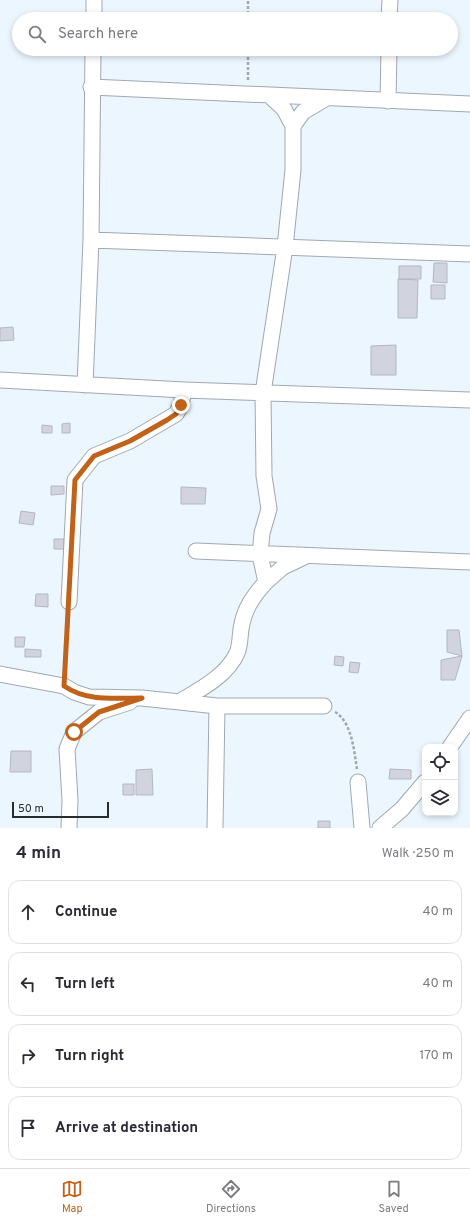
<!DOCTYPE html>
<meta charset="utf-8">
<style>
body{margin:0;font-family:Overpass,sans-serif;background:#f7f7f7;color:#2b2b33}
.controls{position:absolute;right:12px;bottom:12px;display:grid;overflow:hidden;border-radius:8px;box-shadow:0 2px 6px #0003}
.controls button{width:36px;height:36px;display:grid;place-items:center;padding:0;border:0;border-bottom:1px solid #e1e1e2;background:#fff;color:#2b2b33;font:20px sans-serif}
.scale{position:absolute;left:12px;bottom:10px;width:97px;box-sizing:border-box;padding-left:4px;border:2px solid #292c2f;border-top:0;font-size:11px;line-height:14px;white-space:nowrap;color:#292c2f;-webkit-text-stroke:3px #ecf6fe;paint-order:stroke}
.stop{position:absolute;width:12px;height:12px;margin:-9px;border:3px solid #c0621a;border-radius:50%;background:#fff}
.stop.end{background:#c0621a;border-color:#fff;box-shadow:0 1px 4px #0008}
.list{margin:0;padding:0;list-style:none}
h2{display:flex;justify-content:space-between;align-items:center;height:52px;margin:0;padding:0 16px;font-size:17px}
h2 small{font-size:13px;font-weight:400;color:#7c7c81}
.list li{display:grid;grid-template-columns:26px 1fr auto;gap:12px;align-items:center;box-sizing:border-box;height:64px;margin:0 8px 8px;padding:0 8px;border:1px solid #e1e1e2;border-radius:12px}
.list b{display:block;font-size:15px;white-space:nowrap}
.list em{font-size:13px;font-style:normal;color:#7c7c81}
.icon{flex:none;width:22px;height:22px;fill:none;stroke:currentColor;stroke-width:2;stroke-linecap:round;stroke-linejoin:round}
.map{position:relative;flex:none;width:470px;height:828px;overflow:hidden}
.search{position:absolute;background:#fff;box-shadow:0 2px 6px #0003;left:12px;right:12px;top:12px;height:44px;display:flex;align-items:center;gap:10px;box-sizing:border-box;padding:0 14px;border-radius:22px;color:#7c7c81;font-size:15px}
.sheet{height:340px;background:#fff}
nav{display:flex;justify-content:space-around;align-items:center;box-sizing:border-box;height:56px;border-top:1px solid #e1e1e2;background:#fff;font-size:11px;color:#7c7c81}
nav a{display:grid;justify-items:center;gap:2px}
nav .on{color:#c0621a}
.map>svg:first-child{display:block}
.building{fill:#d1d3de;stroke:#b4b6c0}
.lines{fill:none;stroke-linecap:round;stroke-linejoin:round}
.minor-casing{stroke:#a0a9b0;stroke-width:17}
.path{stroke:#a0a7ad;stroke-width:2.5;stroke-dasharray:3 2;stroke-linecap:butt}
.minor{stroke:#fff;stroke-width:15}
.route{stroke:#c0621a;stroke-width:5}
</style>
<div class="map">
<svg width="470" height="828" viewBox="0 0 470 828">
<rect width="100%" height="100%" fill="#ecf6fe"/>
<path class="building" d="M434,263H447V283L433,282Z
M399,266H421V279H399Z
M398,279L418,280L417,318H398Z
M431,285H445V299H431Z
M13,327L14,340L0,341V328Z
M396,345V375H371V346Z
M70,423V433H62V424Z
M42,425L52,426V433H42Z
M51,486H64V494L51,495Z
M181,487L206,488L205,504H181Z
M21,511L35,513L33,525L19,523Z
M54,539H64V549H54Z
M36,594H48V607L35,606Z
M447,630H459L462,656L447,652Z
M15,637H25L24,647H15Z
M25,649L41,650V657H25Z
M335,656L344,657L343,666L334,665Z
M462,656L455,680H441V660Z
M350,662L360,663L358,673L349,672Z
M11,751H31V772H10Z
M152,769L153,795H136V770Z
M390,769L411,770V779H389Z
M123,784H134V795H123Z
M318,821H330V828H318Z"/>
<g class="lines">
<g class="minor-casing">
<path id="minor" d="M94,19V0
M389,19L390,0
M91,87L470,104
M388,101L389,49
M293,126L303,112L325,99
M91,240L470,254
M0,380L184,390L470,400
M85,385L91,240L93,49
M196,551L470,562
M266,582L283,567L304,557
M69,602L75,480L94,456L130,441L176,414L181,405L184,390
M0,674L64,686L74,692L89,697L142,698L217,706H324
M179,702C199,690 227,676 237,653C240,647 240,636 241,629C244,609 253,596 266,582L260,555L262,533L269,509L264,476L263,393L285,247L293,170V126L284,109L270,96
M450,747L470,718
M358,782L362,828
M69,828L70,800L67,749L74,732L99,712L130,702
M215,828L217,706
M380,828L402,809L425,782"/>
</g>
<path class="path" d="M248,19V0
M248,80V49
M65,673L69,614
M335,712C352,722 354,751 357,769"/>
<use href="#minor" class="minor"/>
</g>
<g class="lines">
<path class="route" d="M74,732L99,712L142,698C114,698 88,702 64,686L75,480L94,456L130,441L167,420L176,414L181,405"/>
</g>
</svg>
<div class="controls">
<button><svg class="icon" aria-label="locate" viewBox="0 0 24 24"><circle cx="12" cy="12" r="6"/><path d="M12 2v4M12 18v4M2 12h4M18 12h4"/></svg></button>
<button><svg class="icon" aria-label="layers" viewBox="0 0 24 24"><path d="M12 4l9 5-9 5-9-5zM3 14l9 5 9-5"/></svg></button>
</div>
<div class="scale">50 m</div>
<div class="stop" style="left:74px;top:732px"></div>
<div class="stop end" style="left:181px;top:405px"></div>
<div class="search"><svg class="icon" aria-label="search" viewBox="0 0 24 24"><circle cx="10" cy="10" r="6"/><path d="M15 15l6 6"/></svg>Search here</div>
</div>
<section class="sheet">
<h2>4 min<small>Walk · 250 m</small></h2>
<ul class="list">
<li><svg class="icon" aria-label="ahead" viewBox="0 0 24 24"><path d="M12 20V5M6 11l6-6 6 6"/></svg><div><b>Continue</b></div><em>40 m</em></li>
<li><svg class="icon" aria-label="left" viewBox="0 0 24 24"><path d="M17 20v-9H6M10 6l-5 5 5 5"/></svg><div><b>Turn left</b></div><em>40 m</em></li>
<li><svg class="icon" aria-label="right" viewBox="0 0 24 24"><path d="M7 20v-9h11M14 6l5 5-5 5"/></svg><div><b>Turn right</b></div><em>170 m</em></li>
<li><svg class="icon" aria-label="arrive" viewBox="0 0 24 24"><path d="M6 21V4h12l-3 4 3 4H6"/></svg><div><b>Arrive at destination</b></div></li>
</ul>
</section>
<nav>
<a class="on"><svg class="icon" aria-label="map" viewBox="0 0 24 24"><path d="M3 6l6-2 6 2 6-2v14l-6 2-6-2-6 2zM9 4v14M15 6v14"/></svg>Map</a>
<a><svg class="icon" aria-label="directions" viewBox="0 0 24 24"><path d="M12 3l9 9-9 9-9-9zM9 14v-3h6M13 9l2 2-2 2"/></svg>Directions</a>
<a><svg class="icon" aria-label="saved" viewBox="0 0 24 24"><path d="M7 4h10v16l-5-4-5 4z"/></svg>Saved</a>
</nav>
